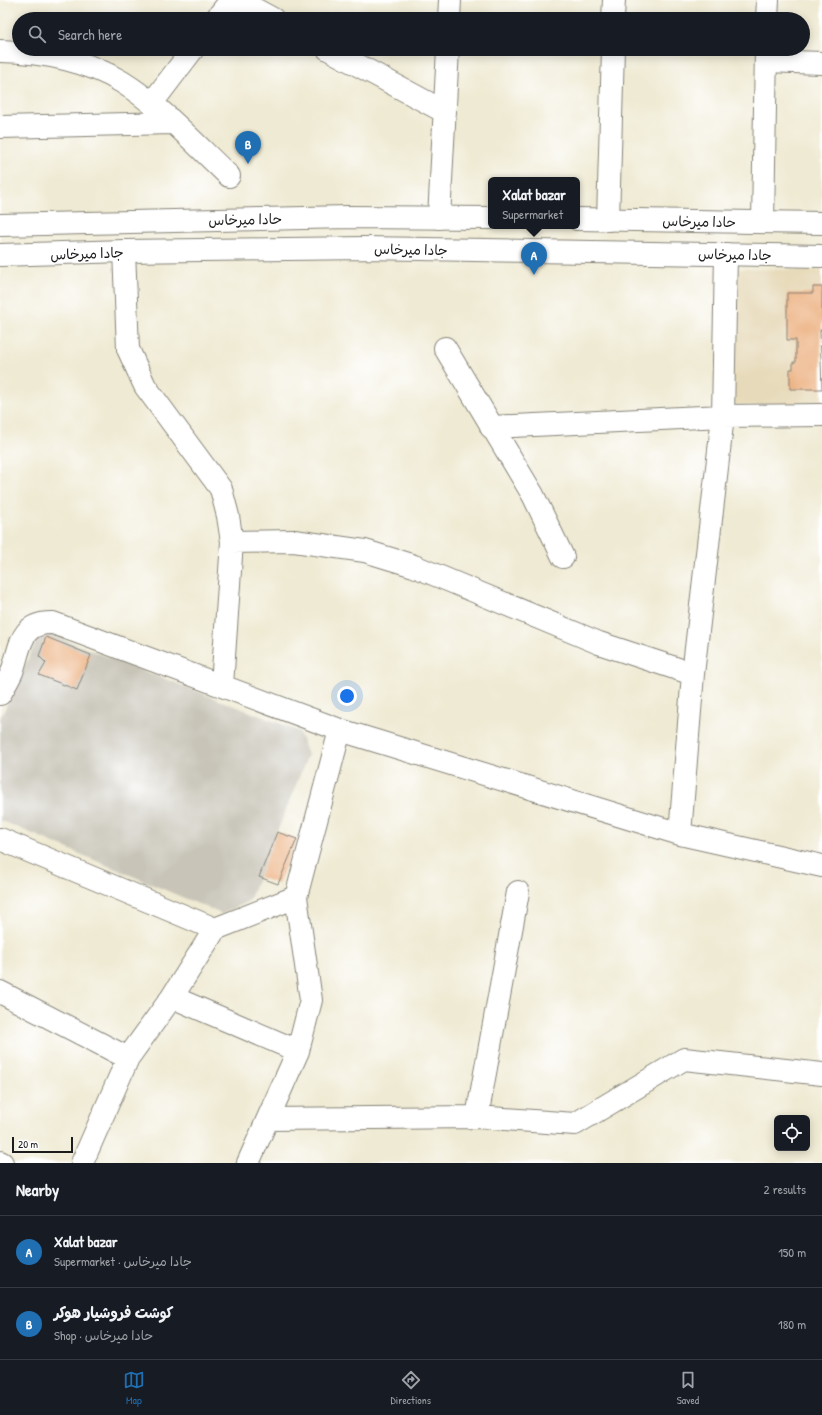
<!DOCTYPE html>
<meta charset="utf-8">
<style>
body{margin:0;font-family:"Patrick Hand","Playpen Sans Arabic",sans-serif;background:#20242c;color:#f1f3f6}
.controls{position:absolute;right:12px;bottom:12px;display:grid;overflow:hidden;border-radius:6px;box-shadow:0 2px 10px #0003}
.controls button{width:36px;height:36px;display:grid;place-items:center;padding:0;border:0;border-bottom:1px solid #363941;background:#171b24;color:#f1f3f6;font:20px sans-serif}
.scale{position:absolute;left:12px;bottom:10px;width:61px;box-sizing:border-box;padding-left:4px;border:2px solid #1c1c1c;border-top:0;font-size:11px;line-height:14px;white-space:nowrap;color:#1c1c1c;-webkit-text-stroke:3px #fff;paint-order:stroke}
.you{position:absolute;left:347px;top:696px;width:14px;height:14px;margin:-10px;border:3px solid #fff;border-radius:50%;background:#1a73e8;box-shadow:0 0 0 6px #1a73e833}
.badge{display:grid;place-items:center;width:26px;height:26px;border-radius:50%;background:#1f6fb2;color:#fff;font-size:13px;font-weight:700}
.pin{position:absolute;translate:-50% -33px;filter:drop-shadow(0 1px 2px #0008)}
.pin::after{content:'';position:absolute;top:21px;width:14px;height:12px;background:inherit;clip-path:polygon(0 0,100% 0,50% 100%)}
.popup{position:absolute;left:488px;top:177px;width:92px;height:52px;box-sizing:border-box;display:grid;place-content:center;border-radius:6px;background:#171b24;filter:drop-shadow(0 1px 3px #0005);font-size:13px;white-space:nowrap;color:#9ea1a6}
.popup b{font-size:15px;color:#f1f3f6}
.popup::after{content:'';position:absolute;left:50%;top:100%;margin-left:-8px;border:8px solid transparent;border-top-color:#171b24}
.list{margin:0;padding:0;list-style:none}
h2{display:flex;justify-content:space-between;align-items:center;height:52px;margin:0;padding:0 16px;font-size:17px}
h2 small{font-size:13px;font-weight:400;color:#9ea1a6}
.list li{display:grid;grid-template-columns:26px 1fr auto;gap:12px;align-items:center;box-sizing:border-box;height:72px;padding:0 16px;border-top:1px solid #363941}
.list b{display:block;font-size:15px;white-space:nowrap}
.list p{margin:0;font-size:13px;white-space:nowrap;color:#9ea1a6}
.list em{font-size:13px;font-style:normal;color:#9ea1a6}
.icon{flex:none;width:22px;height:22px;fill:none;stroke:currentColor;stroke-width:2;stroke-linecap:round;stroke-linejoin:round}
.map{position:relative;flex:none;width:822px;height:1163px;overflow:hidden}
.search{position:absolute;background:#171b24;box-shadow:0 2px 10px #0003;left:12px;right:12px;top:12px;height:44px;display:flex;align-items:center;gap:10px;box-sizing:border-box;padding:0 14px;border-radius:22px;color:#9ea1a6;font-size:15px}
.sheet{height:196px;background:#171b24}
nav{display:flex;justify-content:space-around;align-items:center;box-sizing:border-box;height:56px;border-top:1px solid #363941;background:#171b24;font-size:11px;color:#9ea1a6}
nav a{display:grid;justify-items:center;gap:2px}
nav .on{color:#1f6fb2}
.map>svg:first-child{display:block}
.built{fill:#e7daba}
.industrial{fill:#c8c4b8}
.building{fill:#ecb080}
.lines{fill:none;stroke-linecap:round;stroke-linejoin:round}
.street-casing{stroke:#868378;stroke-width:24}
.primary-casing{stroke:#868378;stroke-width:24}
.street{stroke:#fff;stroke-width:22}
.primary{stroke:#fff;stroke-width:22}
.labels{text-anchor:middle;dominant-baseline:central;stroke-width:3;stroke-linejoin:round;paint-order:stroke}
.street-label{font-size:14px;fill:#1c1c1c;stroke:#fff}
</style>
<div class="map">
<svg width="822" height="1163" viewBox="0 0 822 1163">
<rect width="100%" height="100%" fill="#fff"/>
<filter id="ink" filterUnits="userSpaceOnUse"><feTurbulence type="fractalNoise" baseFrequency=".025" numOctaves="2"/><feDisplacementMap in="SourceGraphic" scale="8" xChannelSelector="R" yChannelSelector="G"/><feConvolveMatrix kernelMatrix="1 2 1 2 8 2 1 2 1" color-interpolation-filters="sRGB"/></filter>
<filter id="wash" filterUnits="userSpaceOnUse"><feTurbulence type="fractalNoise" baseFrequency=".012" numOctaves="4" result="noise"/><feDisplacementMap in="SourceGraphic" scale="16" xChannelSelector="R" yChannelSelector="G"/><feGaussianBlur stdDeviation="0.9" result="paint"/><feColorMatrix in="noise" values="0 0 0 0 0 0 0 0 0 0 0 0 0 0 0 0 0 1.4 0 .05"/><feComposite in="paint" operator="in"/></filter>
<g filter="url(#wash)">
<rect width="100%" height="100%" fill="#efead3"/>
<path class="built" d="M730,269L822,270V406L728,405Z"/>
<path class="industrial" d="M41,631L299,731L308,755L249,901L222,914L0,820V719Z"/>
<g id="blocks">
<path class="building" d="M813,287H822V330H820L822,389H790V369H793V362H796V340H787V293H813Z
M46,637L91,655L77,690L39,675L46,663L39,656Z
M277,832L297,839L278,884L259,877Z"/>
</g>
</g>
<g filter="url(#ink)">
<use href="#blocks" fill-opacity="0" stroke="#868378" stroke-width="1"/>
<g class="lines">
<g class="street-casing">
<path id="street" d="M238,0L273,19
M216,19L231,0
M449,19L450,0
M613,19L614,0
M767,19L768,0
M328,49L445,112
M0,51C42,52 86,60 122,82C161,106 196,145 229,176
M766,61L822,63
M152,103L193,49
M0,127L172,123
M439,218L448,49
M608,220L613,49
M763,222L766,49
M124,251L128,349L145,386L221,489L228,516L232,542L222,685
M445,348L533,495L563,557
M491,427L723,416L822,415
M232,542L294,541L365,551L414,566L599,643L693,674
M0,694C4,687 9,679 12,672C21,647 19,622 53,623L340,730L680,834L822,866
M680,834L693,674L723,416L726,254
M0,839L215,929L172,997L128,1058L82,1163
M215,929L296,897
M0,992L128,1058
M172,997L298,1051
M477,1117L518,892
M268,1119L477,1117L575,1124L684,1059L822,1074
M0,1162L2,1163
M248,1163L298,1051L311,1000L296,897L340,730"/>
</g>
<g class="primary-casing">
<path id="primary" d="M577,219L822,223
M0,225L348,217L491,218
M0,255L124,251L365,248L822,256"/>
</g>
<use href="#street" class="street"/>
<use href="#primary" class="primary"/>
</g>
</g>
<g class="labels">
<g class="street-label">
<text transform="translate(245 219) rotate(-1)">حادا ميرخاس</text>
<text transform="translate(699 221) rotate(1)">حادا ميرخاس</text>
<text transform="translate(411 249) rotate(1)">جادا ميرخاس</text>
<text transform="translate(87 253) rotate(-2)">جادا ميرخاس</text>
<text transform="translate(735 254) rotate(1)">جادا ميرخاس</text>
</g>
</g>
</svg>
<div class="controls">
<button><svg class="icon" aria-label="locate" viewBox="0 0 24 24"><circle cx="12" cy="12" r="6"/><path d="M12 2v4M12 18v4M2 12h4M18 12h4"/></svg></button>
</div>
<div class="scale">20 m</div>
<div class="you"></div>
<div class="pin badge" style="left:534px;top:275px">A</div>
<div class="popup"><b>Xalat bazar</b>Supermarket</div>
<div class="pin badge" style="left:248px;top:164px">B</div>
<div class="search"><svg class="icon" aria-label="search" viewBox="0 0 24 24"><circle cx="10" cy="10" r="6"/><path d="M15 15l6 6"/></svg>Search here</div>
</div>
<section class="sheet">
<h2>Nearby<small>2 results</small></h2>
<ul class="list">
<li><span class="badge">A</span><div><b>Xalat bazar</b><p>Supermarket · جادا ميرخاس</p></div><em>150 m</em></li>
<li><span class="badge">B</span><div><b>كوشت فروشيار هوكر</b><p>Shop · حادا ميرخاس</p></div><em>180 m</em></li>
</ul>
</section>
<nav>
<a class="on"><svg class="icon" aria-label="map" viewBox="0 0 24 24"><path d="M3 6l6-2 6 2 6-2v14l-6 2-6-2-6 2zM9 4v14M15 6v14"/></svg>Map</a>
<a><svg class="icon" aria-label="directions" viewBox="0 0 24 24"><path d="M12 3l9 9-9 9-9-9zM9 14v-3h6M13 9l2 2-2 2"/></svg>Directions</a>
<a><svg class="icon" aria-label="saved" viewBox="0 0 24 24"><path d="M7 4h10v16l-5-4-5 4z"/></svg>Saved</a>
</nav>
